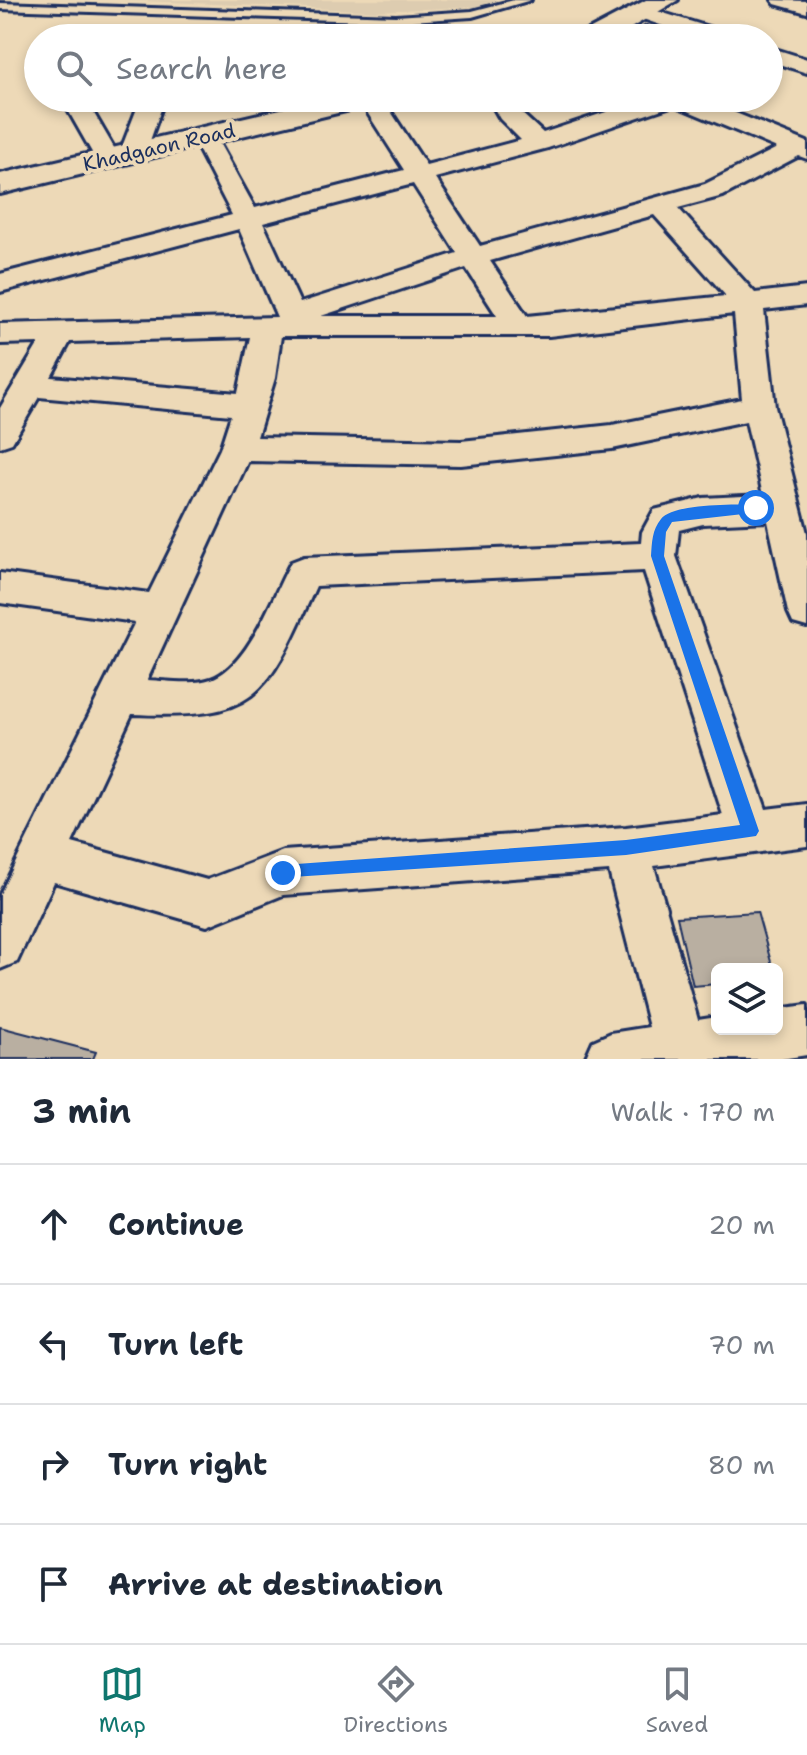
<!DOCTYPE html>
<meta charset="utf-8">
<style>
body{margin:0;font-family:"Shantell Sans",sans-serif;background:#f6f6f7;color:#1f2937}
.controls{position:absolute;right:24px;bottom:24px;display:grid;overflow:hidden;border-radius:12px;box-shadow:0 4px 12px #0003}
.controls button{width:72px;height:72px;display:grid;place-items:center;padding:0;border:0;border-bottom:2px solid #e0e1e3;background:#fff;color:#1f2937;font:40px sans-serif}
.stop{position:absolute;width:24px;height:24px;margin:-18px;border:6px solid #1a73e8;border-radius:50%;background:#fff}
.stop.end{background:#1a73e8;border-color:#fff;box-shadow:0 2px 8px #0008}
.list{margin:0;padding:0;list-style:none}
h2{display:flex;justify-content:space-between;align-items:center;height:104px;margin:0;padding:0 32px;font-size:34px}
h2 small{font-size:26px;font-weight:400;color:#747a83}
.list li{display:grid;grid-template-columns:52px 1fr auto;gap:24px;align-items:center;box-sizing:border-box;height:120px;padding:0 32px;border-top:2px solid #e0e1e3}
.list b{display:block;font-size:30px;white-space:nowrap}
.list em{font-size:26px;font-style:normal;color:#747a83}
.icon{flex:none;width:44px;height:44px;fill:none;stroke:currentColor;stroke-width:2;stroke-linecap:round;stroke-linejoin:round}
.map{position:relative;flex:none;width:807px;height:1059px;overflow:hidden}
.search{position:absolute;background:#fff;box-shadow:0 4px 12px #0003;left:24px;right:24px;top:24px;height:88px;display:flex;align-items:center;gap:20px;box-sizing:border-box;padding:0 28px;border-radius:44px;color:#747a83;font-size:30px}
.sheet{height:584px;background:#fff}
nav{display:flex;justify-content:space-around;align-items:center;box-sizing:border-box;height:112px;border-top:2px solid #e0e1e3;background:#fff;font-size:22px;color:#747a83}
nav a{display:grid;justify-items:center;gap:4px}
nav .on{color:#0f766e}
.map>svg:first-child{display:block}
.built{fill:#ddccb0}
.building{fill:#b9afa1;stroke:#1b2f5e;stroke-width:2}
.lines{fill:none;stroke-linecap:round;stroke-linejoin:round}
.lane-casing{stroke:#1b2f5e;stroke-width:6}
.street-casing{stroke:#1b2f5e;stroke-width:6}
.secondary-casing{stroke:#1b2f5e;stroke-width:6}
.lane{fill:#edd9b7;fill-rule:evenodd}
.street{fill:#edd9b7;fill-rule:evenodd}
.secondary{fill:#edd9b7;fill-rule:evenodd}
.route{fill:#1a73e8}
.labels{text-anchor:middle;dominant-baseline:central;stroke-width:8;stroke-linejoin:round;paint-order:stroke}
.far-street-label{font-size:20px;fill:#1b2f5e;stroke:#edd9b7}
</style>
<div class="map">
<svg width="807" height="1059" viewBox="0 0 807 1059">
<rect width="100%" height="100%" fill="#edd9b7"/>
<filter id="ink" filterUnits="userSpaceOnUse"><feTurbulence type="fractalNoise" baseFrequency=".0125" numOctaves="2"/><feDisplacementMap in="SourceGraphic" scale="16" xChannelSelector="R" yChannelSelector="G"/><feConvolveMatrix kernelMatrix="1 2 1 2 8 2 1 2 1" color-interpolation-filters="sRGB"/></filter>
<g filter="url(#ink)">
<path class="built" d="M123,0H499L478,7L375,11Z"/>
<path class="building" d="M646,25L683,38H624Z
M757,912L773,969H717V984L693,986L677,917Z
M0,1027L96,1052L93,1059H0Z"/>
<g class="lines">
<g class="lane-casing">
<path id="lane" d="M514,0H531L472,17L396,22L0,9V3L396,16L472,11Z"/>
</g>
<g class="street-casing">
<path id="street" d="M772,0L807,1V13L775,4Z
M644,7L728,33L731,38H698L637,17L633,13L637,9Z
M769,47L807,59V73L769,61Z
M61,98H85L120,158L116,163H98Z
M141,98H165L146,152L133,160L120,152Z
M358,98H382L426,165L521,140L500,119L488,98H512L518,110L543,133L648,98H699L807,142V159L799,156L723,196L678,208L755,293L807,287V305L764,310L775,407L807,533V627L793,623L788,612L768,521L703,524L679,530L676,556L766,809L807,804V846L654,866L698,1020L717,1017V1029H777V1009L807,1005V1055L781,1059H585L593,1041L611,1033L649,1027L609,871L283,895L207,926L54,882L17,962L0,969V894L135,622L0,603V573L149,593L220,449L231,415L39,397L12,443L0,447V408L39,343L0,344V324L277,317L239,229L0,292V274L232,215L192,137L195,132H213L255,208L404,170ZM674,105L777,148L705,184L480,246L435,178L548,148ZM413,184L457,253L300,303L263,223ZM654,215L726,296L527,316L490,261ZM466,268L497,316H321ZM734,314L742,399L612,425L461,441L257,437L275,378L281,336H549ZM250,337L238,393L51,377L70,342ZM746,421L763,495L703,498L654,510L642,532L641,543L304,557L291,562C273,595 251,660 216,677C198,686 167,681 147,680L248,461L461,465L612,449ZM644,571L723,815L626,827L283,851L207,880L72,843L132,714C259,720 266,697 316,586Z"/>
</g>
<g class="secondary-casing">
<path id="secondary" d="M646,0H678L614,38H581L585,32Z
M328,98H379L375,104L0,194V174Z"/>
</g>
<use href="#lane" class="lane"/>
<use href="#street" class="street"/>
<use href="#secondary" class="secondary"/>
</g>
</g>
<path class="route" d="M756,504L761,505V512L672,522L666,532L664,556L759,831L756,836L626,855L277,878V867L283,865L626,840L740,825L651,556C652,542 652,530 661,519C673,503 736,505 756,504Z"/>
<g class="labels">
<g class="far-street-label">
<text transform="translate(159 147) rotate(-13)">Khadgaon Road</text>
</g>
</g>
</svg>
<div class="controls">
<button><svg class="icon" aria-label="layers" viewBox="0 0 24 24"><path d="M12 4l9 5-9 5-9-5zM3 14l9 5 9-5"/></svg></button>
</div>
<div class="stop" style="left:756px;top:508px"></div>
<div class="stop end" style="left:283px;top:873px"></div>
<div class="search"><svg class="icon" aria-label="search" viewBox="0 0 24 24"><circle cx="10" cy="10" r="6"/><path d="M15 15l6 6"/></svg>Search here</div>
</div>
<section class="sheet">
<h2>3 min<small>Walk · 170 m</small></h2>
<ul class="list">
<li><svg class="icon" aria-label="ahead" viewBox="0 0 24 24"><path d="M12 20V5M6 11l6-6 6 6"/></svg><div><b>Continue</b></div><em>20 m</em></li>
<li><svg class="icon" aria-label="left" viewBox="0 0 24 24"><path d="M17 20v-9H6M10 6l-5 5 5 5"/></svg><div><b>Turn left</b></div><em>70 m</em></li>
<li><svg class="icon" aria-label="right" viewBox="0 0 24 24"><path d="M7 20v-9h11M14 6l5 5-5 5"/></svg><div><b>Turn right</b></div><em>80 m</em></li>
<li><svg class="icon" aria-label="arrive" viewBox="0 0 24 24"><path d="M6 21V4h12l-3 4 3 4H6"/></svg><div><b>Arrive at destination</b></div></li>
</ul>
</section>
<nav>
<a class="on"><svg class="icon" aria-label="map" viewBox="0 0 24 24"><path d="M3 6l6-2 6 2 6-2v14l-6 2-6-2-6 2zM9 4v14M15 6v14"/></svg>Map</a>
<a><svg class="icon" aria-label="directions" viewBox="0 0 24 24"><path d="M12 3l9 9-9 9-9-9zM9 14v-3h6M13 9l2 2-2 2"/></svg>Directions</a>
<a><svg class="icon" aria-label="saved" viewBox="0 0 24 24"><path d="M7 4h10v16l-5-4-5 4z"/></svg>Saved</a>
</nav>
